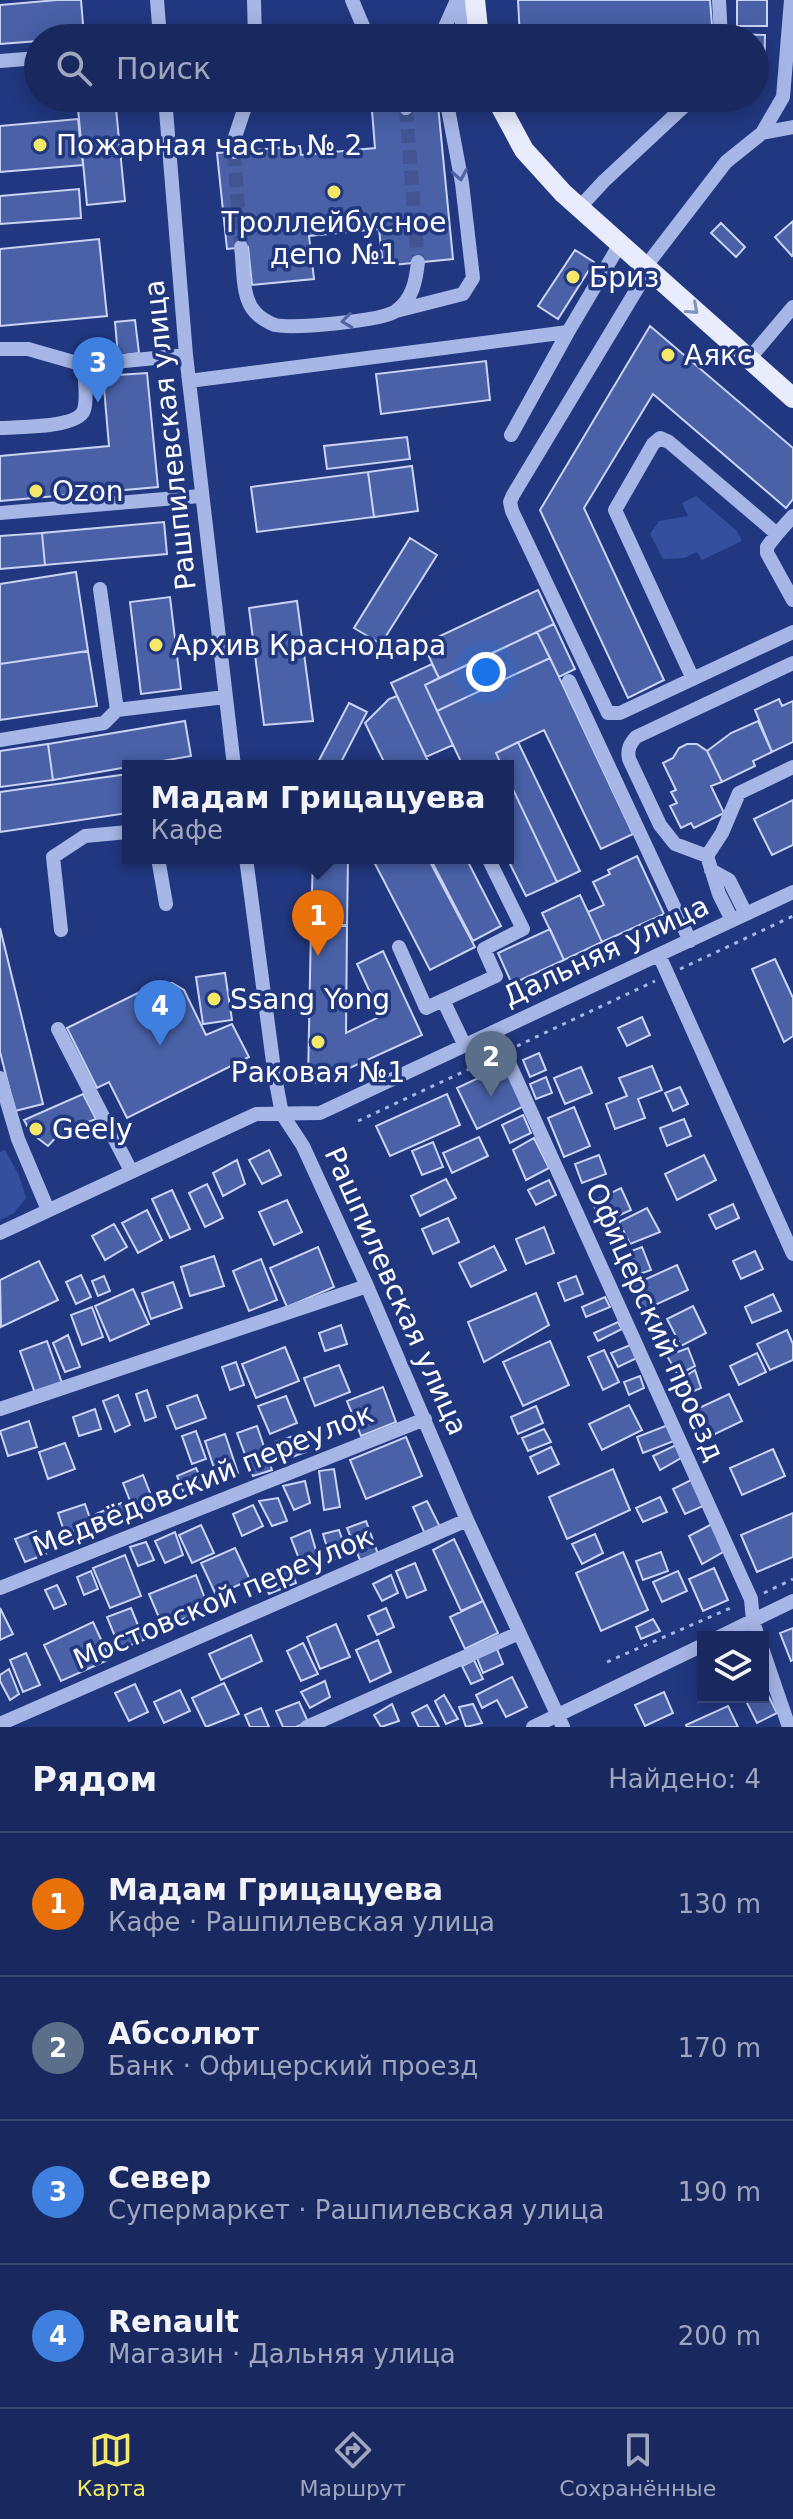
<!DOCTYPE html>
<html lang="ru">
<meta charset="utf-8">
<style>
body{margin:0;font-family:"DejaVu Sans",sans-serif;background:#263568;color:#f1f3f6}
.controls{position:absolute;right:24px;bottom:24px;display:grid;overflow:hidden;border-radius:0px;box-shadow:0 4px 20px #0003}
.controls button{width:72px;height:72px;display:grid;place-items:center;padding:0;border:0;border-bottom:2px solid #374574;background:#19295f;color:#f1f3f6;font:40px sans-serif}
.you{position:absolute;left:486px;top:672px;width:28px;height:28px;margin:-20px;border:6px solid #fff;border-radius:50%;background:#1a73e8;box-shadow:0 0 0 12px #1a73e833}
.badge{display:grid;place-items:center;width:52px;height:52px;border-radius:50%;background:#f3e867;color:#fff;font-size:26px;font-weight:700}
.pin{position:absolute;translate:-50% -66px;filter:drop-shadow(0 2px 4px #0008)}
.pin::after{content:'';position:absolute;top:42px;width:28px;height:24px;background:inherit;clip-path:polygon(0 0,100% 0,50% 100%)}
.popup{position:absolute;left:122px;top:760px;width:392px;height:104px;box-sizing:border-box;display:grid;place-content:center;border-radius:0px;background:#19295f;filter:drop-shadow(0 2px 6px #0005);font-size:26px;white-space:nowrap;color:#9fa6bd}
.popup b{font-size:30px;color:#f1f3f6}
.popup::after{content:'';position:absolute;left:50%;top:100%;margin-left:-16px;border:16px solid transparent;border-top-color:#19295f}
.list{margin:0;padding:0;list-style:none}
h2{display:flex;justify-content:space-between;align-items:center;height:104px;margin:0;padding:0 32px;font-size:34px}
h2 small{font-size:26px;font-weight:400;color:#9fa6bd}
.list li{display:grid;grid-template-columns:52px 1fr auto;gap:24px;align-items:center;box-sizing:border-box;height:144px;padding:0 32px;border-top:2px solid #374574}
.list b{display:block;font-size:30px;white-space:nowrap}
.list p{margin:0;font-size:26px;white-space:nowrap;color:#9fa6bd}
.list em{font-size:26px;font-style:normal;color:#9fa6bd}
.icon{flex:none;width:44px;height:44px;fill:none;stroke:currentColor;stroke-width:2;stroke-linecap:round;stroke-linejoin:round}
.map{position:relative;flex:none;width:793px;height:1727px;overflow:hidden}
.search{position:absolute;background:#19295f;box-shadow:0 4px 20px #0003;left:24px;right:24px;top:24px;height:88px;display:flex;align-items:center;gap:20px;box-sizing:border-box;padding:0 28px;border-radius:44px;color:#9fa6bd;font-size:30px}
.sheet{height:680px;background:#19295f}
nav{display:flex;justify-content:space-around;align-items:center;box-sizing:border-box;height:112px;border-top:2px solid #374574;background:#19295f;font-size:22px;color:#9fa6bd}
nav a{display:grid;justify-items:center;gap:4px}
nav .on{color:#f3e867}
.map>svg:first-child{display:block}
.green{fill:#344f9d}
.building{fill:#4a61a8;stroke:#c9d4f5;stroke-width:2}
.lines{fill:none;stroke-linecap:round;stroke-linejoin:round}
.minor-tunnel{stroke:#425592;stroke-width:14;stroke-dasharray:14 7;stroke-linecap:butt}
.path{stroke:#a6b6e7;stroke-width:3;stroke-dasharray:4 6;stroke-linecap:butt}
.minor{stroke:#a6b6e7;stroke-width:14}
.major{stroke:#e8ecfd;stroke-width:20}
.oneway{stroke:#5063a3}
.oneway2{stroke:#8492be}
.poi-dot{fill:#f3e867;stroke:#21377f;stroke-width:3}
.labels{text-anchor:middle;dominant-baseline:central;stroke-width:7;stroke-linejoin:round;paint-order:stroke}
.poi-label{font-size:28px;fill:#fff;stroke:#21377f;text-anchor:start}
.street-label{font-size:28px;fill:#fff;stroke:#21377f}
</style>
<div class="map">
<svg width="793" height="1727" viewBox="0 0 793 1727">
<rect width="100%" height="100%" fill="#21377f"/>
<path class="green" d="M696,496L737,531L742,541L702,560L697,552L684,558L663,559L650,534L659,521L688,516L682,503Z
M5,1150L19,1175L26,1198L14,1213L0,1220V1152Z"/>
<path class="building" d="M57,0H81L84,36L38,38V41L0,44V5Z
M518,0H710L713,38H520Z
M737,0H767V26H737Z
M733,34L765,35L764,85H755V38H733Z
M77,98H115L125,201L87,205Z
M438,105L453,259L383,266L379,229L309,236L314,279L252,285L248,247L227,249L217,153L300,146L301,155L375,148L372,111Z
M78,119L83,165L0,172V126Z
M79,189L81,218L0,224V196Z
M793,221V255L792,256L775,237Z
M721,223L745,247L736,257L711,233Z
M99,239L107,316L0,326V249Z
M575,250L594,262L558,319L538,306Z
M135,320L139,353L118,356L115,322Z
M650,326L793,448V499L786,508L653,394L584,508L664,680L628,698L540,510Z
M486,361L490,400L381,414L376,374Z
M147,373L158,487L0,501V456L109,446L103,376Z
M407,437L410,459L327,469L324,446Z
M412,466L418,511L374,517L368,472Z
M368,472L374,517L257,532L251,487Z
M164,522L167,554L45,565L42,533Z
M42,533L45,565L0,569V536Z
M410,538L437,555L381,644L354,628Z
M76,572L88,651L0,664V584Z
M538,590L554,624L439,678L423,644Z
M170,597L181,689L141,694L130,602Z
M297,601L313,721L264,725L249,608Z
M554,624L575,669L559,677L537,632Z
M537,632L550,658L437,711L425,685Z
M88,651L97,706L0,720V664Z
M550,658L633,834L601,849L544,730L496,753L502,766H463L437,711Z
M432,664L439,678L425,685L453,745L426,757L391,683Z
M397,696L430,765L427,766H386L365,723L389,699Z
M779,699L782,706L793,701V742L772,752L755,710Z
M349,703L367,712L339,766H316Z
M185,721L191,756L53,780L48,744Z
M758,721L772,752L753,761L755,766L722,782L707,751L731,733Z
M518,742L580,871L557,882L508,779V766H502L496,753Z
M48,744L53,780L0,787V751Z
M687,744H697L707,751L722,782L711,786L724,813L694,828L691,823L681,828L670,806L677,803L671,792L676,790L663,763L673,758L679,748Z
M128,774V813L0,832V792Z
M508,779L557,882L526,896L507,858Z
M793,800V845L772,855L754,819Z
M637,856L664,914L602,942L588,912L604,905L593,882L610,874L608,870Z
M313,858H348L347,925H311Z
M372,858H428L475,947L430,970Z
M430,858H466L501,926L473,941Z
M580,895L602,942L564,960L542,913Z
M311,926H347L346,1033L381,1016L357,964L383,951L422,1035L317,1083L308,1079Z
M0,928L43,1104L15,1111L0,1052Z
M550,929L564,960L512,984L498,953Z
M775,959L793,998V1036L784,1042L752,969Z
M225,973L232,1020L203,1024L196,977Z
M158,983H172L184,990L206,1035L232,1024L249,1057L127,1118L109,1082L97,1088L67,1028Z
M642,1017L650,1035L627,1046L618,1028Z
M539,1053L546,1070L530,1077L523,1060Z
M504,1066L524,1106L477,1129L457,1088Z
M652,1066L662,1090L638,1099L645,1118L615,1129L606,1104L627,1096L619,1078Z
M581,1067L592,1093L565,1104L554,1078Z
M546,1077L552,1093L536,1099L530,1084Z
M680,1087L688,1104L673,1111L665,1093Z
M83,1094L96,1119L61,1132L48,1146L31,1133L24,1120Z
M447,1094L460,1125L390,1156L376,1126Z
M574,1107L590,1146L564,1157L548,1118Z
M523,1115L531,1133L510,1143L502,1125Z
M684,1119L691,1136L667,1146L660,1128Z
M479,1137L488,1156L452,1173L443,1153Z
M534,1138L549,1168L526,1180L513,1150Z
M433,1142L443,1167L422,1175L412,1151Z
M269,1150L281,1175L262,1184L249,1160Z
M599,1155L606,1174L582,1183L575,1164Z
M704,1155L716,1180L677,1200L665,1174Z
M237,1160L245,1184L223,1196L213,1173Z
M446,1179L456,1198L420,1216L411,1196Z
M549,1180L556,1195L536,1205L528,1190Z
M207,1184L223,1218L205,1227L189,1193Z
M621,1188L631,1210L602,1223L592,1202Z
M172,1190L190,1229L170,1238L152,1199Z
M287,1200L302,1232L274,1245L259,1212Z
M733,1204L739,1218L716,1229L709,1215Z
M647,1208L660,1232L630,1244L619,1222Z
M147,1210L162,1240L138,1253L122,1223Z
M448,1218L459,1242L433,1254L422,1229Z
M114,1224L127,1247L105,1260L92,1236Z
M544,1227L554,1253L526,1264L516,1239Z
M494,1246L506,1270L471,1287L459,1263Z
M318,1247L334,1287L287,1307L270,1268Z
M642,1247L651,1270L626,1279L618,1256Z
M755,1251L763,1269L741,1279L733,1261Z
M214,1256L224,1286L190,1296L181,1267Z
M261,1259L277,1300L249,1311L233,1271Z
M39,1261L58,1300L1,1327L0,1280Z
M677,1265L688,1290L644,1310L633,1285Z
M81,1275L91,1297L76,1304L66,1282Z
M104,1276L110,1291L98,1296L92,1281Z
M576,1276L583,1294L565,1301L558,1283Z
M173,1282L182,1308L151,1319L142,1293Z
M133,1289L149,1324L110,1341L95,1306Z
M536,1293L549,1325L484,1362L468,1322Z
M773,1294L781,1311L752,1323L745,1307Z
M605,1297L610,1307L586,1317L582,1307Z
M693,1306L706,1333L681,1346L667,1319Z
M92,1307L103,1337L82,1345L71,1315Z
M618,1322L622,1329L598,1341L594,1333Z
M341,1325L347,1344L325,1351L319,1333Z
M787,1330L793,1344V1360L770,1370L757,1344Z
M68,1335L80,1367L65,1372L53,1343Z
M47,1341L63,1386L36,1396L20,1351Z
M550,1341L569,1385L523,1406L503,1362Z
M635,1343L641,1356L618,1367L611,1353Z
M285,1347L299,1381L256,1398L242,1364Z
M688,1348L695,1366L678,1375L667,1356Z
M604,1350L619,1382L603,1390L588,1357Z
M757,1353L766,1372L739,1385L730,1366Z
M236,1362L244,1385L230,1390L222,1367Z
M339,1365L350,1392L315,1406L304,1378Z
M695,1370L701,1388L680,1397L672,1385Z
M640,1376L644,1388L629,1395L624,1382Z
M383,1387L396,1422L361,1436L347,1401Z
M147,1390L156,1417L145,1421L136,1394Z
M729,1394L742,1421L711,1436L697,1409Z
M118,1395L130,1425L115,1432L103,1401Z
M197,1395L206,1418L176,1429L167,1406Z
M286,1396L297,1423L270,1434L258,1406Z
M629,1405L642,1430L602,1450L589,1424Z
M536,1406L543,1423L518,1434L511,1417Z
M95,1409L101,1429L79,1436L73,1417Z
M29,1421L37,1447L8,1456L0,1431Z
M668,1425L674,1441L643,1453L637,1437Z
M257,1426L272,1470L253,1476L237,1433Z
M544,1429L551,1442L528,1451L522,1438Z
M196,1431L206,1459L192,1464L182,1436Z
M225,1434L238,1473L218,1480L205,1441Z
M300,1434L306,1452L281,1461L275,1442Z
M406,1437L422,1476L366,1499L350,1460Z
M65,1443L75,1469L48,1479L39,1452Z
M676,1445L681,1458L660,1470L653,1456Z
M551,1447L559,1464L538,1474L530,1457Z
M773,1449L785,1476L742,1495L730,1468Z
M196,1468L205,1488L185,1496L177,1476Z
M334,1469L340,1507L324,1510L319,1471Z
M613,1469L630,1510L567,1539L549,1497Z
M143,1475L154,1503L134,1511L123,1483Z
M691,1480L703,1506L685,1514L673,1489Z
M305,1481L310,1503L294,1510L283,1486Z
M660,1497L667,1512L643,1522L636,1508Z
M278,1498L287,1521L272,1526L259,1501Z
M427,1501L440,1527L425,1534L413,1507Z
M121,1503L127,1517L102,1528L96,1514Z
M85,1504L92,1524L65,1534L58,1513Z
M253,1505L263,1526L242,1536L233,1514Z
M793,1513V1557L757,1572L741,1535Z
M366,1521L378,1554L360,1560L347,1528Z
M712,1524L723,1552L702,1564L689,1536Z
M201,1525L214,1553L192,1563L179,1535Z
M310,1530L319,1561L303,1569L291,1538Z
M339,1530L347,1554L331,1561L323,1534Z
M36,1531L46,1554L25,1562L15,1539Z
M175,1532L183,1555L165,1563L155,1541Z
M595,1534L603,1553L582,1564L572,1544Z
M454,1539L483,1601L461,1611L433,1550Z
M146,1542L154,1560L138,1566L130,1547Z
M235,1548L250,1580L216,1595L201,1563Z
M623,1552L648,1610L601,1631L576,1573Z
M661,1552L668,1571L643,1580L636,1561Z
M125,1555L141,1596L110,1608L93,1568Z
M415,1563L426,1590L407,1598L396,1571Z
M289,1564L296,1583L269,1594L261,1575Z
M714,1568L728,1600L703,1611L689,1579Z
M91,1571L98,1589L84,1595L77,1577Z
M678,1571L687,1591L662,1602L653,1582Z
M196,1575L209,1609L163,1627L149,1594Z
M391,1575L398,1593L382,1601L373,1584Z
M57,1585L66,1604L54,1609L45,1590Z
M483,1601L498,1633L465,1649L450,1617Z
M0,1608L13,1634L0,1640Z
M131,1608L144,1640L120,1649L107,1617Z
M386,1608L394,1627L377,1635L368,1616Z
M653,1619L660,1631L641,1639L636,1627Z
M93,1622L110,1659L61,1681L44,1645Z
M336,1624L350,1657L320,1669L307,1637Z
M793,1628V1660L791,1661L780,1633Z
M251,1635L262,1661L221,1680L209,1654Z
M378,1640L391,1672L370,1682L356,1650Z
M303,1643L318,1674L301,1681L287,1651Z
M497,1649L503,1664L483,1673L477,1658Z
M26,1653L40,1685L23,1692L10,1660Z
M474,1660L483,1679L471,1684L462,1666Z
M9,1669L19,1694L10,1700L0,1681V1675Z
M512,1677L527,1707L506,1717L497,1700L482,1708L476,1695Z
M325,1681L330,1697L310,1708L301,1692Z
M224,1683L239,1714L206,1727L192,1698Z
M135,1684L148,1712L129,1721L115,1693Z
M180,1690L190,1711L164,1723L154,1702Z
M664,1692L673,1713L645,1726L635,1705Z
M767,1693L777,1713L757,1723L747,1703Z
M444,1695L458,1719L446,1724L435,1701Z
M299,1702L308,1722L296,1727H283L276,1711Z
M392,1704L399,1721L381,1727L374,1715Z
M473,1704L482,1723L466,1727L459,1707Z
M427,1705L439,1727H419L412,1713Z
M728,1706L738,1727H687L686,1725Z
M261,1708L269,1727H250L245,1715Z"/>
<g class="lines">
<path class="minor-tunnel" d="M406,108L418,262
M234,152L241,247"/>
<path class="path" d="M680,969L793,916
M517,1046L655,981
M358,1121L493,1058
M764,1593L793,1579
M607,1662L735,1606"/>
<path class="minor" d="M157,0L160,38
M254,0L255,38
M352,0L368,38
M459,0L464,38
M719,0L721,38
M440,38L457,0
M0,61L38,58
M165,98L186,355L234,766
M403,98L406,108
M762,133L793,127
M234,152L235,137L248,98
M579,208L604,181L693,98
M241,247C244,267 241,297 255,312C259,317 269,323 275,325C295,329 381,321 396,311C413,299 416,280 418,262
M646,266L726,162L762,133L783,97L791,0
M649,269L513,495L510,502L512,511L608,713H620L793,632
M396,311L463,294L473,278L462,183L446,98
M0,349H28L84,365L186,355
M749,359L793,307
M189,381L568,332L620,244
M0,428C18,427 78,428 84,410C88,397 84,378 84,365
M511,435L568,332
M0,513L200,496
M777,534L767,547V553L793,600
M100,589L117,710L225,697
M693,679L615,510L653,444L660,438L669,442L777,534L793,516
M569,681L690,941
M0,740L104,723L117,710
M707,856L675,844L660,825L629,759C627,749 630,744 636,737L793,663
M158,858L166,904
M246,858L275,1077L282,1114L303,1146L367,1286L467,1520L563,1727
M711,870L729,880L746,914
M732,920L719,894L707,856L722,833L739,793L793,767
M61,930L53,857L85,836L128,832
M399,947L426,1008L496,976L484,949L523,929L488,858
M659,955L793,1254
M443,1000L465,1046
M58,1029L131,1171
M495,1032L751,1599L753,1621L758,1637
M0,1078L18,1139L48,1210
M0,1233L256,1114L320,1113L793,892
M0,1409L367,1286
M0,1588L425,1419
M719,1637L793,1601
M763,1651L789,1727
M0,1724L467,1520
M307,1727L519,1633
M533,1727L703,1645"/>
<path class="major" d="M475,0L479,38
M496,98L524,150L563,193L793,398"/>
</g>
<defs><path id="oneway-chevron" d="M-2-3.5L2.5 0L-2 3.5" fill="none" stroke-width="1.6" stroke-linecap="round" stroke-linejoin="round" transform="scale(2)"/></defs>
<g class="oneway">
<use href="#oneway-chevron" transform="translate(460 175) rotate(80)"/>
<use href="#oneway-chevron" transform="translate(347 321) rotate(172)"/>
</g>
<use class="oneway2" href="#oneway-chevron" transform="translate(693 309) rotate(42)"/>
<g class="poi-dot">
<circle cx="40" cy="145" r="8"/>
<circle cx="334" cy="192" r="8"/>
<circle cx="573" cy="277" r="8"/>
<circle cx="668" cy="355" r="8"/>
<circle cx="36" cy="491" r="8"/>
<circle cx="156" cy="645" r="8"/>
<circle cx="214" cy="999" r="8"/>
<circle cx="318" cy="1042" r="8"/>
<circle cx="36" cy="1129" r="8"/>
</g>
<g class="labels">
<g class="poi-label">
<text x="56" y="145">Пожарная часть № 2</text>
<text x="334" y="222" text-anchor="middle">Троллейбусное<tspan x="334" dy="32">депо №1</tspan></text>
<text x="589" y="277">Бриз</text>
<text x="684" y="355">Аякс</text>
<text x="52" y="491">Ozon</text>
<text x="172" y="645">Архив Краснодара</text>
<text x="230" y="999">Ssang Yong</text>
<text x="318" y="1072" text-anchor="middle">Раковая №1</text>
<text x="52" y="1129">Geely</text>
</g>
<g class="street-label">
<text transform="translate(170 435) rotate(-96)">Рашпилевская улица</text>
<text transform="translate(606 951) rotate(-25)">Дальняя улица</text>
<text transform="translate(396 1291) rotate(66)">Рашпилевская улица</text>
<text transform="translate(655 1322) rotate(66)">Офицерский проезд</text>
<text transform="translate(203 1480) rotate(-22)">Медвёдовский переулок</text>
<text transform="translate(223 1598) rotate(-23)">Мостовской переулок</text>
</g>
</g>
</svg>
<div class="controls">
<button><svg class="icon" aria-label="layers" viewBox="0 0 24 24"><path d="M12 4l9 5-9 5-9-5zM3 14l9 5 9-5"/></svg></button>
</div>
<div class="you"></div>
<div class="pin badge" style="left:318px;top:956px;background:#e8710a">1</div>
<div class="popup"><b>Мадам Грицацуева</b>Кафе</div>
<div class="pin badge" style="left:491px;top:1097px;background:#5c6f8a">2</div>
<div class="pin badge" style="left:98px;top:403px;background:#3f7fe0">3</div>
<div class="pin badge" style="left:160px;top:1046px;background:#3f7fe0">4</div>
<div class="search"><svg class="icon" aria-label="search" viewBox="0 0 24 24"><circle cx="10" cy="10" r="6"/><path d="M15 15l6 6"/></svg>Поиск</div>
</div>
<section class="sheet">
<h2>Рядом<small>Найдено: 4</small></h2>
<ul class="list">
<li><span class="badge" style="background:#e8710a">1</span><div><b>Мадам Грицацуева</b><p>Кафе · Рашпилевская улица</p></div><em>130 m</em></li>
<li><span class="badge" style="background:#5c6f8a">2</span><div><b>Абсолют</b><p>Банк · Офицерский проезд</p></div><em>170 m</em></li>
<li><span class="badge" style="background:#3f7fe0">3</span><div><b>Север</b><p>Супермаркет · Рашпилевская улица</p></div><em>190 m</em></li>
<li><span class="badge" style="background:#3f7fe0">4</span><div><b>Renault</b><p>Магазин · Дальняя улица</p></div><em>200 m</em></li>
</ul>
</section>
<nav>
<a class="on"><svg class="icon" aria-label="map" viewBox="0 0 24 24"><path d="M3 6l6-2 6 2 6-2v14l-6 2-6-2-6 2zM9 4v14M15 6v14"/></svg>Карта</a>
<a><svg class="icon" aria-label="directions" viewBox="0 0 24 24"><path d="M12 3l9 9-9 9-9-9zM9 14v-3h6M13 9l2 2-2 2"/></svg>Маршрут</a>
<a><svg class="icon" aria-label="saved" viewBox="0 0 24 24"><path d="M7 4h10v16l-5-4-5 4z"/></svg>Сохранённые</a>
</nav>
